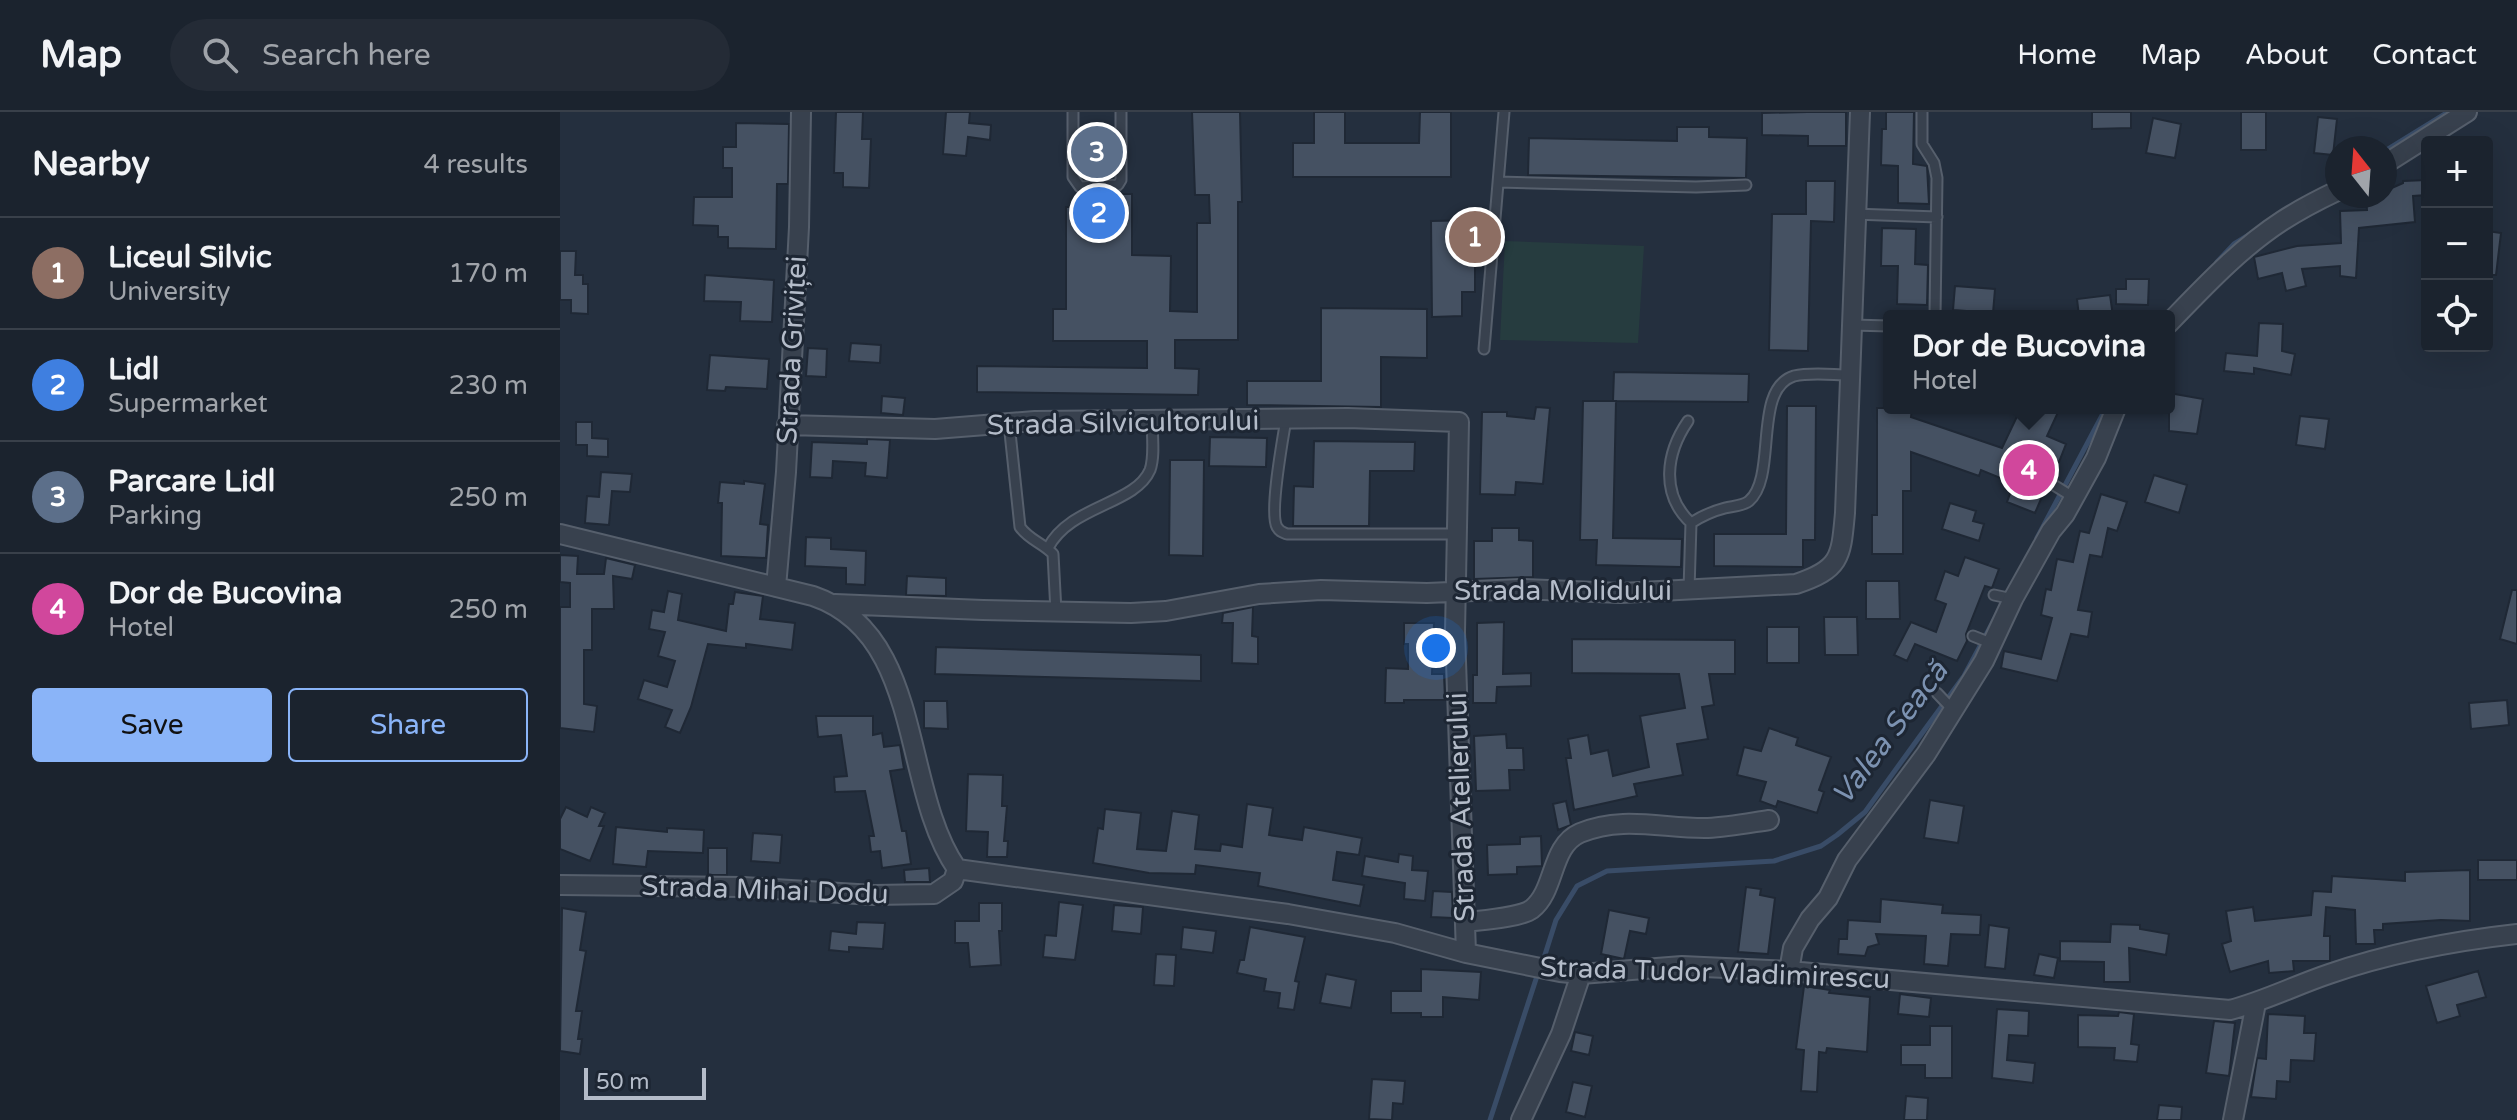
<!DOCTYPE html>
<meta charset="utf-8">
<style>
body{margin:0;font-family:"Varela Round",sans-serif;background:#242b36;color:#f1f3f6}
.controls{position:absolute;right:24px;top:24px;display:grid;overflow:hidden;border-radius:8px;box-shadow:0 8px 32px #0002}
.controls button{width:72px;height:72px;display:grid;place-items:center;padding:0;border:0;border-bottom:2px solid #39404a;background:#1b232e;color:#f1f3f6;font:40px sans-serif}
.compass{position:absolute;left:1765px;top:24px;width:72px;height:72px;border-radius:50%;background:#1b232e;box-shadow:0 8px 32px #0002;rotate:343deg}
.scale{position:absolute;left:24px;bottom:20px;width:122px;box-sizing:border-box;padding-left:8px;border:4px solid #b4bcc9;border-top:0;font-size:22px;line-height:28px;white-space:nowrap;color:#b4bcc9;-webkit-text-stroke:6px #1d2633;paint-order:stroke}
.you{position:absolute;left:876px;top:536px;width:28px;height:28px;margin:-20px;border:6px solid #fff;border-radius:50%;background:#1a73e8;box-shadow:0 0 0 12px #1a73e833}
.badge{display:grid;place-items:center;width:52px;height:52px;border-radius:50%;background:#8ab4f8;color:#fff;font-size:26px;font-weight:700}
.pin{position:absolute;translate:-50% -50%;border:4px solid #fff;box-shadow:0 2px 8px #0006}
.popup{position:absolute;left:1323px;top:198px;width:292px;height:104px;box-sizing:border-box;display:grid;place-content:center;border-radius:8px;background:#1b232e;filter:drop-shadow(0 2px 6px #0005);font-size:26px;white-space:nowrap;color:#a0a4aa}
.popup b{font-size:30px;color:#f1f3f6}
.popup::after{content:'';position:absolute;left:50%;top:100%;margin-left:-16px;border:16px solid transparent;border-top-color:#1b232e}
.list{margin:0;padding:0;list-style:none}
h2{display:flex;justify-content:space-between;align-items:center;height:104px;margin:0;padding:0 32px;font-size:34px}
h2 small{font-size:26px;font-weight:400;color:#a0a4aa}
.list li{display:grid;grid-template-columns:52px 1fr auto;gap:24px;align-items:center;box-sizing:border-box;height:112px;padding:0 32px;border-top:2px solid #39404a}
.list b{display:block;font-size:30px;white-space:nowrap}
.list p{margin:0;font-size:26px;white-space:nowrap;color:#a0a4aa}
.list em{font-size:26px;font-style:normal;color:#a0a4aa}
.actions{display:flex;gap:16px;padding:24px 32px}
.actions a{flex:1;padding:18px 0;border:2px solid #8ab4f8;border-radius:8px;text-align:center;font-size:28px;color:#8ab4f8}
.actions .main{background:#8ab4f8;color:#111}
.icon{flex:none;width:44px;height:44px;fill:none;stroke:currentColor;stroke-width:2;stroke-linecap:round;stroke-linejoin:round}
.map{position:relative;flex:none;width:1957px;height:1008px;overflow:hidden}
header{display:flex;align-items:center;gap:48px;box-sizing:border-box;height:112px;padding:0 40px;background:#1b232e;border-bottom:2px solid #39404a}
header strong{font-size:38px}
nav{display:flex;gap:44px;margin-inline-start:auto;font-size:28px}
.search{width:560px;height:72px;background:#242b36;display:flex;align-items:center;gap:20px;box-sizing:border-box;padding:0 28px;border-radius:44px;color:#a0a4aa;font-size:30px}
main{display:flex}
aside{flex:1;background:#1b232e}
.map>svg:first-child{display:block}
.green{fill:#263c3f}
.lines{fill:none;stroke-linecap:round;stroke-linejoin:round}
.stream{stroke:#394c67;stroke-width:5}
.building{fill:#455162;stroke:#1f2835;stroke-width:2}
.service-casing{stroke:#565f6c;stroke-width:13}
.minor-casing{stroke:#565f6c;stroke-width:22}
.service{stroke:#38414e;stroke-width:9}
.minor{stroke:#38414e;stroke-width:18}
.labels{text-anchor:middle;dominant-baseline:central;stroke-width:6;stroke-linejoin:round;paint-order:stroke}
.street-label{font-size:28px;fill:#b4bcc9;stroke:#1d2633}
.water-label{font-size:30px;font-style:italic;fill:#7c92b1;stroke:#1d2633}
</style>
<header>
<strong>Map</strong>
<div class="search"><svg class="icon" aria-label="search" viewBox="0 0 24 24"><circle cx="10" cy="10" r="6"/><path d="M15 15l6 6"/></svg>Search here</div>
<nav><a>Home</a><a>Map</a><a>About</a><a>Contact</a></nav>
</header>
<main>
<aside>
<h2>Nearby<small>4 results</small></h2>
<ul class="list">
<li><span class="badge" style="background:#8d6e63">1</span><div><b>Liceul Silvic</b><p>University</p></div><em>170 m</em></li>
<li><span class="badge" style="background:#3f7fe0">2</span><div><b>Lidl</b><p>Supermarket</p></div><em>230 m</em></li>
<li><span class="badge" style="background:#5c6f8a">3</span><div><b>Parcare Lidl</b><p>Parking</p></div><em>250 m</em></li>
<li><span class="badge" style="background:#d1479c">4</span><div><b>Dor de Bucovina</b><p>Hotel</p></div><em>250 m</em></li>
</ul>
<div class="actions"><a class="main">Save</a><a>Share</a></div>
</aside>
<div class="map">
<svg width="1957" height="1008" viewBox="0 0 1957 1008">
<rect width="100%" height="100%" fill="#242f3e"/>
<path class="green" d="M945,129L1084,134L1078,231L940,228Z"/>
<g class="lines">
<path class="stream" d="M1825,39L1888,0
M1657,150L1674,132L1692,121
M1477,426L1546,296
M982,852L996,808L1017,774L1047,759L1214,749L1261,734L1277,723L1305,700L1360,624L1404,564L1435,506
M930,1008L978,861"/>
</g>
<path class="building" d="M276,0H303L302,27H311L309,76L283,75V61H274Z
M386,0H410L409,11L431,13L430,28L408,25L406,44L383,42Z
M632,0H680L682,90H678V228H615V256L639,257L638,283L417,280V254L587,256V229H493V197H506V95H529V82H572V143L611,144L610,199L637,200V111H650L649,83H635Z
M754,0H785V31H859L860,0H891V65H733V31H754Z
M1247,0H1286V34H1248V24L1202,23V1Z
M1326,0H1354L1353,52L1367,54L1369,92L1338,91V54L1321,53L1322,17H1326Z
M1532,0H1571V16L1532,17Z
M1681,0H1706V38H1681Z
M1758,5L1777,7L1773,43L1754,41Z
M1593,6L1621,12L1615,46L1586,41Z
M176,11L229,12L228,72H217L216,137L168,136V125H158V114L133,113L134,85H172V56H163V35H176Z
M1117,15H1149V25L1187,26L1186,66L968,63L969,26L1117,29Z
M1867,68V83L1853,84L1855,110L1799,116L1796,166L1780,164V154L1742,157L1746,174L1726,179L1722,161L1698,167L1694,145L1737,134L1781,131L1780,99L1807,98L1806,87L1825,84V79L1843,71V69Z
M1246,69H1275L1274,110L1251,109L1248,239L1209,238L1212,102H1246Z
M915,108V180H902V204L872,205L871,109Z
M1322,116L1356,117L1355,152L1368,153L1367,193L1337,192L1338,154H1321Z
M1927,119L1941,121L1936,163H1927Z
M0,139H16L15,163H23V172H28V202L11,201V188H0Z
M145,163L214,168L212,210L180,209L181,190L144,189Z
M1566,167H1589L1588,193L1556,192V177H1566Z
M1395,174L1435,177L1433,201L1393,198Z
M1550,183L1553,204H1519L1517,187Z
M761,196L867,197V246L821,245V295L687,293V269H761Z
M1699,211L1723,212L1722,239L1735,242L1731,263L1694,256V262L1664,259L1666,241L1697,244Z
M291,231L321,233L320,251L289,249Z
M248,236L267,237L266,265L246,264Z
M150,243L209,247L207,277L166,275L165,279L147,278Z
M1054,260L1189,262L1188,290L1053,289Z
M1609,281L1643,287L1637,322L1609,319Z
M322,284L345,286L343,303L321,301Z
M1023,289H1056L1053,426L1122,427L1121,455L1036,453L1037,428H1020Z
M1227,294H1256L1255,428H1243V455L1154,454V422H1226Z
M976,295L990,296L983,372L956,370L955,383L920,382L922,300H947V304L974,307Z
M1317,296H1352L1351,305L1442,336L1461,296H1500L1487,324L1506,332L1499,350L1464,336L1450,370L1421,358L1419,364L1351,340V379H1343V442H1312V403H1317Z
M1740,304L1769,307L1765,337L1736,333Z
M16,310H32V326L48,327V345L27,344V333H16Z
M650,325L707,326L706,355L649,354Z
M307,327L330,328L327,366L305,364L306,351L273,349L272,366L250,365L252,330L307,332Z
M754,329L855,330L854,359H810L809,414H733L734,374L753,375Z
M610,348H644L643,444L609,443Z
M41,360L72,362L70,380L52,379L49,413L25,411L27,384L39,385Z
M1594,363L1627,373L1619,401L1585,390Z
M1455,368L1484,380L1475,401L1447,390Z
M184,369L205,372L200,412L208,413L206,446L161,444L162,391H158L160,370L184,372Z
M1541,382L1567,390L1557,419L1548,416L1542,445L1530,443L1518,498L1532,500L1528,525L1511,522L1497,569L1441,556L1444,539L1481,547L1492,506L1481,503L1486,477L1491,478L1497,447L1513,450L1520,419L1529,421Z
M1390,391L1416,399L1413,409L1424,412L1419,429L1382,417Z
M932,416H959V428L973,429V465L914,467V429H932Z
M246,425L271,426V437L306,439L305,473L286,472V456L245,454Z
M0,443L18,444L17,462H44L46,446L75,453L72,467L53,464L54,497H32V538H24V592L37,594L34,620L0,616V495H10V471L0,470Z
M1405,445L1439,457L1432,476L1425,474L1406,522L1407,529L1397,549L1355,532L1347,549L1334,543L1351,510L1376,520L1386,492L1375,488L1385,459L1398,464Z
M347,464L386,466V484L346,483Z
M1306,469H1339L1340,507H1306Z
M1952,478H1957V532L1940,527Z
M108,479L122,482L118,508L166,519L169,492H173L175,480L203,484L200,507L235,511L232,538L186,532V536L148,532L131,595L120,621L105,615L112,598L78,587L84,568L107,575L115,549L98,544L105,520L89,517L92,498L104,500Z
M693,495L692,524L698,525V552L672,551L673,511H662L663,501Z
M1264,505H1297L1298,543H1265Z
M944,510L943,562L971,561V574L937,575L936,591H913V563H917V511Z
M844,511H874L872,562H884L885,588H844V591H825L826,556L848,557V532H844Z
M1207,515H1239V551H1207Z
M1012,527L1175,528V562H1149L1154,593L1142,595L1148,627L1117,632L1123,663L1074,672L1077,684L1014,698L1006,646H1011L1008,627L1028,623L1031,642L1048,638L1053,664L1089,655L1080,604L1125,596L1119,562L1012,561Z
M376,535L641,543V569L375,562Z
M1947,588L1949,613L1911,617L1909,591Z
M364,589H387L388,617L364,616Z
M256,604H313V623L322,621L324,635L340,633L344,657L330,659L342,719H346L351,752L322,756L320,739L311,740L309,724H314L305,679L275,680L274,665L287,664L281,623L258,625Z
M1209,616L1238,626L1236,633L1271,645L1259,678L1264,680L1257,701L1218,689L1216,695L1200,689L1206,670L1177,663L1184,635L1201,639Z
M946,622L947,636H963L964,658H949L950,678L916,679L914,624Z
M408,662L443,663L442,694H447L444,729H448L447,745H427L428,720L406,719Z
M1370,688L1404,694L1398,731L1364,726Z
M1006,689L1011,713L998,718L993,692Z
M687,692L713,696L709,723L742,728L744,715L802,726L799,743L777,740L773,768L804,773L800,794L698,774L700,761L636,753L635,762L589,761L533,751L538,716L543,717L545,697L581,701L577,737L606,739L612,699L639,703L635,737L660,739L661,732L682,735Z
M6,695L27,705L31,695L45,701L39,714H44L30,749L0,737V707Z
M56,715L107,720V716L144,718L143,741L88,739L86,755L53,752Z
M193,721L222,723L220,751L191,749Z
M981,724L982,754L957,755V762L928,763L927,733L960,732V725Z
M148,736H167V763H148Z
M839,742L853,744L852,758L868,759L865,789L844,787L845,771L802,764L805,744L838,750Z
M1918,748H1957V768H1918Z
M369,756L370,770H345L344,758Z
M1910,758V809L1881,808L1823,812V818H1814L1815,832H1796L1795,798L1766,795L1764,824H1770V849H1733L1734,859L1709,861L1708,849L1670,860L1662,832L1671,829L1666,799L1693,795L1695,809L1751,803L1753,779L1771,780L1772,764L1845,769V760Z
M1186,775L1201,777L1200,783L1215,786L1208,842L1178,840Z
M873,779L892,780L893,806L871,805Z
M1321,787L1383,793L1382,801L1421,803L1420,823L1391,822L1388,854L1364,852L1366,824L1316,822L1319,832L1308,835L1305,844L1278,842L1279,827H1287L1288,808L1320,810Z
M499,790L523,793L515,848L483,845L485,823L496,824Z
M419,791H442V819H439L441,853L410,855L408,831H395V809H419Z
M554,793L583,795L581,822L552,819Z
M2,796L26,800L20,838L26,839L16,899H22L18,927H22L20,942L0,939Z
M1049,798L1089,806L1086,822L1070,819L1064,847L1041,842Z
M297,810L325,811L323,837L289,835V840L269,838L271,819L296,822Z
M1551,812L1580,813V817L1609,822L1606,843L1569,836L1570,870H1544V850L1500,849V829L1550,830Z
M1429,813L1449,816L1445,857L1425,855Z
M623,815L656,819L653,841L621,837Z
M690,815L745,825L735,869L739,870L734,898L718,896L720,881L704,879L706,867L677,861L680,848H684Z
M596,842L616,843L614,874L594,873Z
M1479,842L1498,846L1494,866L1474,863Z
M861,857L921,860L919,888L883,885V905H861V901H831V879H861Z
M1918,859L1926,885L1897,893L1900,904L1877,911L1866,874Z
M766,862L796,868L791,896L760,891Z
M1244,874L1270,878L1269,881L1310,885L1307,940L1267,936L1266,941L1259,940L1257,980L1241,979L1244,938L1236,937Z
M1340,882L1371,886L1369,905L1338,902Z
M1437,897L1469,899L1468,924L1449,923L1447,948L1475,951L1473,971L1432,966Z
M1559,900L1574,902L1571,932L1579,933L1577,950L1554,948L1555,936L1518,935V903L1558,904Z
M1708,902L1745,904L1744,921H1756L1754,949L1731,948L1730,970L1717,969L1716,987L1691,985L1697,946L1706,947Z
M1654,909L1675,911L1669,964L1646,961Z
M1370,914H1392V966H1365V953H1341V933H1370Z
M1015,920L1033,924L1029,943L1011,939Z
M812,967L845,969L843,992L833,991L832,1008L809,1007Z
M1013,970L1032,974L1025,1005L1006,1000Z
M1346,984L1368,986L1367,1008H1344Z
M1599,993L1622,995L1621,1008H1597Z"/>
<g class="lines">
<g class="service-casing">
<path id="service" d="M513,0V65L520,75L558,73L561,68V0
M1362,0V32L1374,51L1377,66L1375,204
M939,70L1136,75L1186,73
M1294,102L1377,105
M1292,213L1329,214
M924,237L944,0
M726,307C723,326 709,401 717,415C720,420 722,420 727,422H896
M1128,309C1106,341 1100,382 1131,411
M449,311L460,415C469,428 483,431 493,442L496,500
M1484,367L1513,385
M488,436C510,393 575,393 590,358C595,344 592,323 592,308
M1129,478L1131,411C1142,404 1153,399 1165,396C1173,394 1183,394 1189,389C1218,364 1192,277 1234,264C1251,260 1273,263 1290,263
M1434,483L1453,487
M1413,524L1433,532
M1377,581L1394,599"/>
</g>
<g class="minor-casing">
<path id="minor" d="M1825,52L1907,0
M1609,211C1644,175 1679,137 1722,109C1739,98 1758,88 1777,79
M227,313L375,317L475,309L788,306L899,310L895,520L906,841
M0,422L253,484C365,522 340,675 397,757
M216,475L226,360L239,115L241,0
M275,492L423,498L571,501L606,499L699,482L761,478L867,481L961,477L1061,481L1236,472C1281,457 1281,445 1285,401L1300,0
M397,757L728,802L835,821L906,841L1000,860L1021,862L1122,854L1229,859L1670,898C1705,889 1736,873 1769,862C1830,841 1894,829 1957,822
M0,773L183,775L314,783L374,782L393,769L397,757
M906,810C922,808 959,806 972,797C996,778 990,734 1020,721C1063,703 1104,717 1148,716C1168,715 1189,711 1209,708
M1229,859L1233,836L1250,807L1268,786L1287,748L1366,642L1424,549L1453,487L1491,419L1505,402L1536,346L1556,296
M961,1008L1001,922L1021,862
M1673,1008L1696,891"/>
</g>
<use href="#service" class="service"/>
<use href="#minor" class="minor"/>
</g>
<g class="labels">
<g class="street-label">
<text transform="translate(232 238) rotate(-87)">Strada Griviței</text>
<text transform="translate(563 311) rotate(-1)">Strada Silvicultorului</text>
<text x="1003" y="479">Strada Molidului</text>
<text transform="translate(901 695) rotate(-92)">Strada Atelierului</text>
<text transform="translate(205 778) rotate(2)">Strada Mihai Dodu</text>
<text transform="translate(1155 861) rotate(2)">Strada Tudor Vladimirescu</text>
</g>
<g class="water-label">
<text transform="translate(1330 621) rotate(-53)">Valea Seacă</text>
</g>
</g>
</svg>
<div class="controls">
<button>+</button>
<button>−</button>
<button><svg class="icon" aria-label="locate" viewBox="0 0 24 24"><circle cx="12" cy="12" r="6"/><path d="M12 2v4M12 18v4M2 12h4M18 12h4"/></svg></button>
</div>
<svg class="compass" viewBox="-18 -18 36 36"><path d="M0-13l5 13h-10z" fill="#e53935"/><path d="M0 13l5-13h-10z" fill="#a0a4aa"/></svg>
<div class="scale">50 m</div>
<div class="you"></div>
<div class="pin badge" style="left:915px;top:125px;background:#8d6e63">1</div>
<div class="pin badge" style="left:539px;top:101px;background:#3f7fe0">2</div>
<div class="pin badge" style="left:537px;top:40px;background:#5c6f8a">3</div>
<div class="pin badge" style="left:1469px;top:358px;background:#d1479c">4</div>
<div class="popup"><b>Dor de Bucovina</b>Hotel</div>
</div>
</main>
